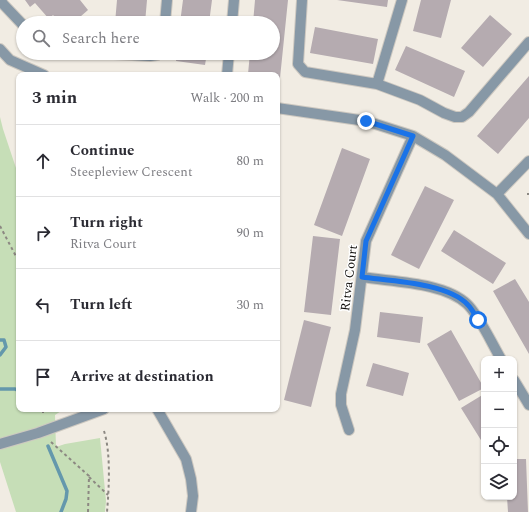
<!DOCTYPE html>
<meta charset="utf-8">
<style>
body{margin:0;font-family:Spectral,serif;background:#f2f2f3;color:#2b2b33}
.controls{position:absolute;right:12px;bottom:12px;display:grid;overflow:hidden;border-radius:8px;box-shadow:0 1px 3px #0004}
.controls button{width:36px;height:36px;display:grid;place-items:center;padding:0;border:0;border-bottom:1px solid #e1e1e2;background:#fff;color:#2b2b33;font:20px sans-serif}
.stop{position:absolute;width:12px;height:12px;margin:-9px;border:3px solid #1a73e8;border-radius:50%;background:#fff}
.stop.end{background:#1a73e8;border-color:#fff;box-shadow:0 1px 4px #0008}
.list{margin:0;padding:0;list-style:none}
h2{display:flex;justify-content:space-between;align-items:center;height:52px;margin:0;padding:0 16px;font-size:17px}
h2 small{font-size:13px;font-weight:400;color:#7c7c81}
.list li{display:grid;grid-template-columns:26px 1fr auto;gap:12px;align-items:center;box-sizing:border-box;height:72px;padding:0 16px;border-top:1px solid #e1e1e2}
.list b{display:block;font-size:15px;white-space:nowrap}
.list p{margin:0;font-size:13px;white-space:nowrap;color:#7c7c81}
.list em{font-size:13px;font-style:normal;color:#7c7c81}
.icon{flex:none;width:22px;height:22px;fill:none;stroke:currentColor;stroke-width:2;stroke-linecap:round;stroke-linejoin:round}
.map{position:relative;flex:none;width:529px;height:512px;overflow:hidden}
.search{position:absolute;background:#fff;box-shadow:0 1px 3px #0004;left:16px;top:16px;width:264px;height:44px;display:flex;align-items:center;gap:10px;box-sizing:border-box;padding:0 14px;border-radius:22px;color:#7c7c81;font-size:15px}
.panel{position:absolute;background:#fff;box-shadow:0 1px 3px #0004;left:16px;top:72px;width:264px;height:340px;border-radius:8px}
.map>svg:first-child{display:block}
.green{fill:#c6deb7}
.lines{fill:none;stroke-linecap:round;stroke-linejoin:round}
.stream{stroke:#6498ac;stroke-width:3.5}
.building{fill:#b5abb0}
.minor-casing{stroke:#cdc8c0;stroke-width:12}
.path{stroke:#8c8882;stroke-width:2;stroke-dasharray:3 3;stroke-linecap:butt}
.minor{stroke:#8798a6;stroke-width:10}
.route{stroke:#1a73e8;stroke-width:5}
.labels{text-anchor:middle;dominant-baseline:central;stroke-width:3;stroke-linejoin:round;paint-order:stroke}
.street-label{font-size:13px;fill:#0f0d0a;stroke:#fff}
</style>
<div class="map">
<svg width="529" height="512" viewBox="0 0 529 512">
<rect width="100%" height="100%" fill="#f1ece3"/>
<path class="green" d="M0,117L3,129L19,177V409H64L55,415L56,447L65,444L100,438L106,501L105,512H16L0,462Z"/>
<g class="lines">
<path class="stream" d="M0,340H4L6,347L0,355
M0,389H15L19,391
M48,446L67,491L66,499L61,512"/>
</g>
<path class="building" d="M25,0H80L88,10L73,23H60L53,15L49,19L35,3L30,7Z
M117,0H147L145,23H115Z
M183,0H212L209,23H180Z
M255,0H288L280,78L277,77V75L248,74L250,53H273V23H253Z
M337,0H388L387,7Z
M421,0H451L441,38L413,31Z
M490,15L512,34L483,67L461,48Z
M315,27L378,39L373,64L310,53Z
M406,46L465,71L454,97L395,70Z
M177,53H207L205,65L176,61Z
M529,76V118L498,154L477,136Z
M342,148L370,159L342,236L314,225Z
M425,186L454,200L419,269L391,255Z
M454,230L506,263L493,284L441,251Z
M313,236L340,239L331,315L304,312Z
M515,279L529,302V354L493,291Z
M380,312L423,317L420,343L377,337Z
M304,320L331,327L311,407L284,400Z
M451,330L484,388L459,401L427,344Z
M373,363L409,373L403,396L366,386Z
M484,394V445L461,408Z
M514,459H526L528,512H508L507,497H514Z"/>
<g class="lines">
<g class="minor-casing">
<path id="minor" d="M1,0L3,4L23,25
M302,0L298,64L305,72L377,84L420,100L444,113L455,117H462L469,112L529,42
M165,23L167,0
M232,23L234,0
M0,49L10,60L44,75
M96,53L150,56L157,55L159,53
M227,75L229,53
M377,84L402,0
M277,108L366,121L413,136L445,155L497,194L529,234
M497,194L529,161
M362,277C392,282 444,282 467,304C479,315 492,344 501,359
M514,380L529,405
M157,409L186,459L191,479L193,496L191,512
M349,430L341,405V394L355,330L366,241L413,136
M0,444L38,433L104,409"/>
</g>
<path class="path" d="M527,194H529
M0,226L19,262
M43,413V409
M104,431C111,453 109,488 107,512
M51,442L89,476L88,512
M89,477L108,495"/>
<use href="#minor" class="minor"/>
</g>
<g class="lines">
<path class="route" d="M366,121L413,136L366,241L362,277C391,281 448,283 468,305C472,309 475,315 478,320"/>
</g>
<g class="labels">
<g class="street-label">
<text transform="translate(349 278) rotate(-83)">Ritva Court</text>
</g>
</g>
</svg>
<div class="controls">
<button>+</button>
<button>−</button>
<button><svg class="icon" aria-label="locate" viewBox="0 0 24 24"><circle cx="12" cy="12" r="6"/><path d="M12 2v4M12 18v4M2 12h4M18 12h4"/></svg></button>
<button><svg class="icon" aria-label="layers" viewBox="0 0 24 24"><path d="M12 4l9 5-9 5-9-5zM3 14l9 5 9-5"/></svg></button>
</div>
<div class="stop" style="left:478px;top:320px"></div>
<div class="stop end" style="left:366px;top:121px"></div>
<div class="search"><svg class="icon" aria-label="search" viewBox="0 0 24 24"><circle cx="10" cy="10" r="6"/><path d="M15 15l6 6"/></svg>Search here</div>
<section class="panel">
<h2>3 min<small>Walk · 200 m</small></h2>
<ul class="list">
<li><svg class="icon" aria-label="ahead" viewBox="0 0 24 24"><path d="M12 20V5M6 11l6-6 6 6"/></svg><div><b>Continue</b><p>Steepleview Crescent</p></div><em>80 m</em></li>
<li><svg class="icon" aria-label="right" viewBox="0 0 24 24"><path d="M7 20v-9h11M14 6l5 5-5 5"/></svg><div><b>Turn right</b><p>Ritva Court</p></div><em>90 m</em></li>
<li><svg class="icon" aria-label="left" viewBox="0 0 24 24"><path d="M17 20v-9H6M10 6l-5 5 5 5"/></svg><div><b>Turn left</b></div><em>30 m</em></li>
<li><svg class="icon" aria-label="arrive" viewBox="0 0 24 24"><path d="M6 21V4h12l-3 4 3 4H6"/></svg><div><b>Arrive at destination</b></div></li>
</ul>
</section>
</div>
